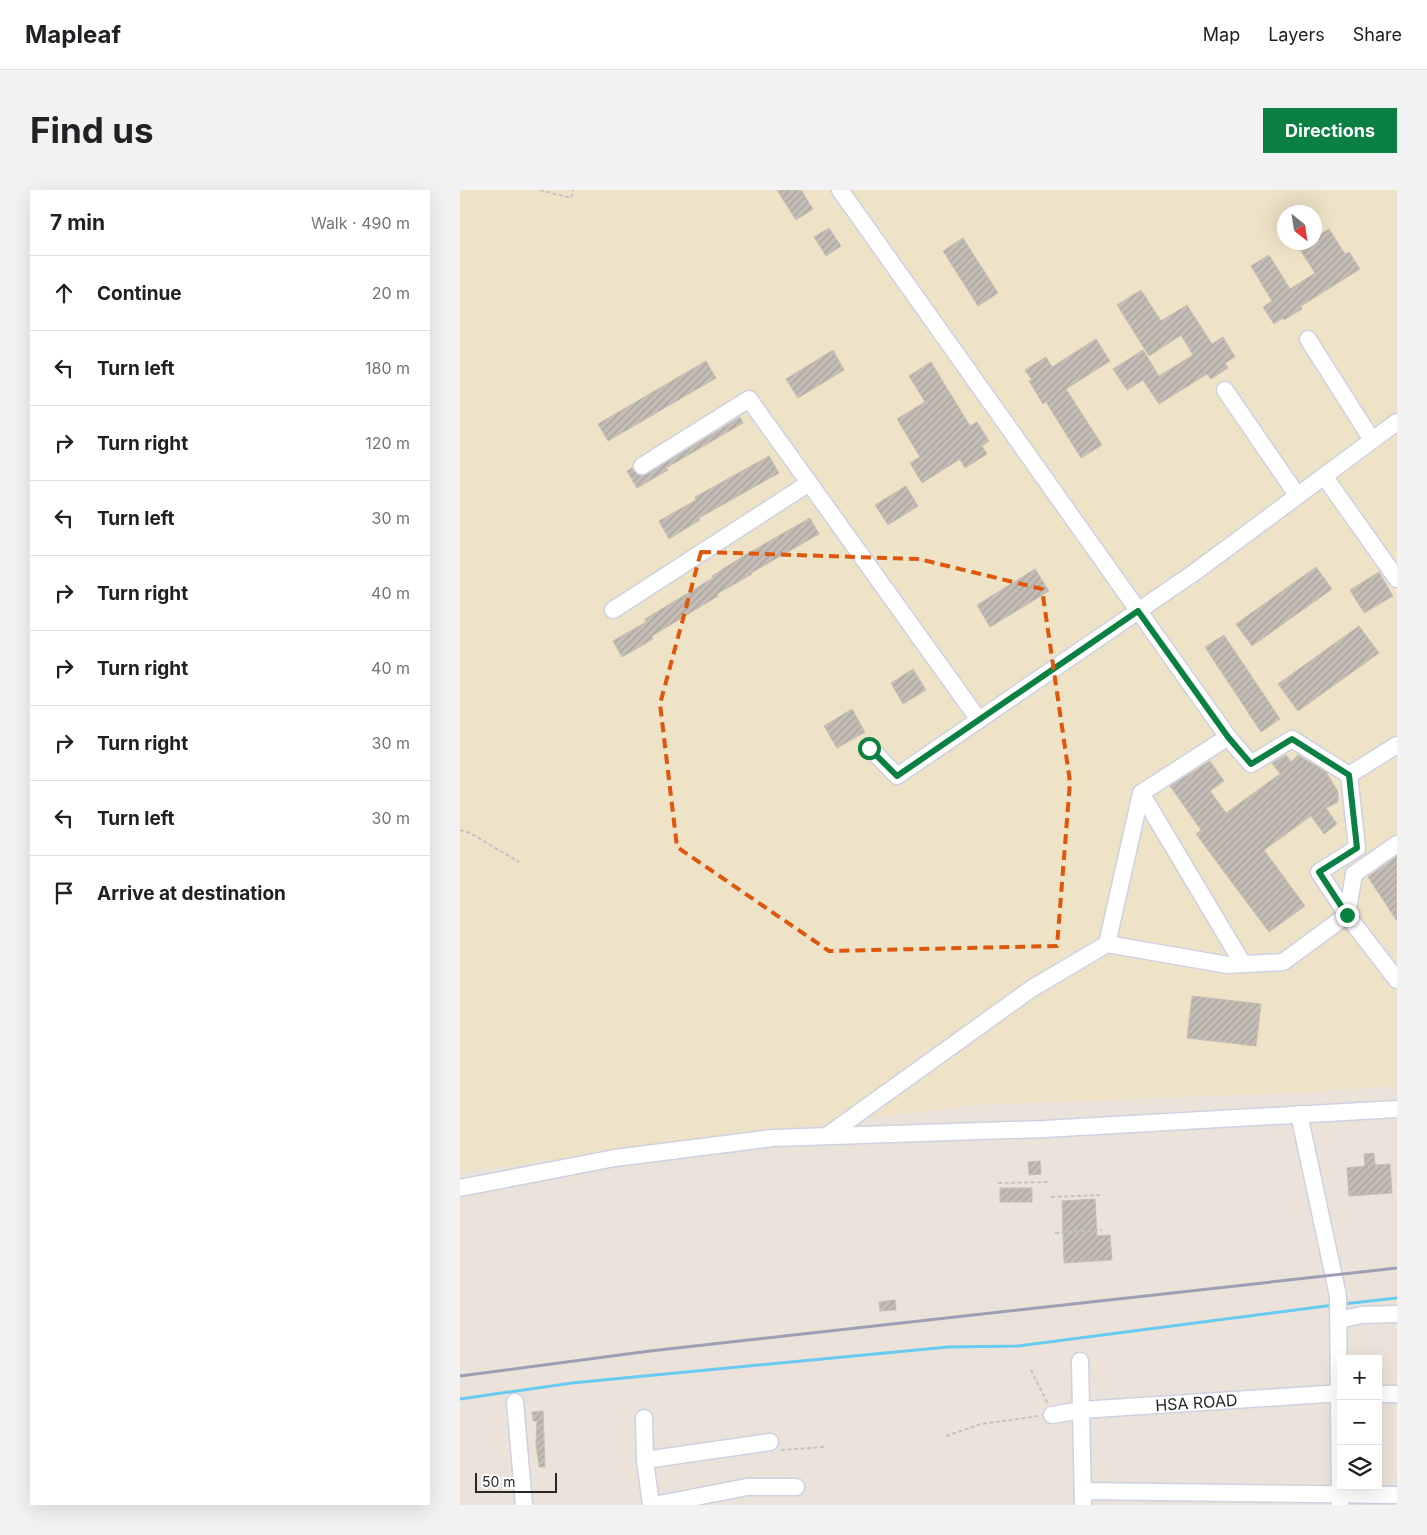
<!DOCTYPE html>
<meta charset="utf-8">
<style>
body{margin:0;font-family:Inter,sans-serif;background:#f2f2f2;color:#202124}
.controls{position:absolute;right:15px;bottom:15px;display:grid;overflow:hidden;border-radius:0px;box-shadow:0 5px 20px #0002}
.controls button{width:45px;height:45px;display:grid;place-items:center;padding:0;border:0;border-bottom:1px solid #e0e0e0;background:#fff;color:#202124;font:25px sans-serif}
.compass{position:absolute;left:817px;top:15px;width:45px;height:45px;border-radius:50%;background:#fff;box-shadow:0 5px 20px #0002;rotate:150deg}
.scale{position:absolute;left:15px;bottom:12px;width:82px;box-sizing:border-box;padding-left:5px;border:2px solid #282828;border-top:0;font-size:14px;line-height:18px;white-space:nowrap;color:#282828;-webkit-text-stroke:4px #fff;paint-order:stroke}
.stop{position:absolute;width:15px;height:15px;margin:-11px;border:4px solid #0b8043;border-radius:50%;background:#fff}
.stop.end{background:#0b8043;border-color:#fff;box-shadow:0 1px 5px #0008}
.list{margin:0;padding:0;list-style:none}
h2{display:flex;justify-content:space-between;align-items:center;height:65px;margin:0;padding:0 20px;font-size:21px}
h2 small{font-size:16px;font-weight:400;color:#757577}
.list li{display:grid;grid-template-columns:32px 1fr auto;gap:15px;align-items:center;box-sizing:border-box;height:75px;padding:0 20px;border-top:1px solid #e0e0e0}
.list b{display:block;font-size:19px;white-space:nowrap}
.list em{font-size:16px;font-style:normal;color:#757577}
.icon{flex:none;width:28px;height:28px;fill:none;stroke:currentColor;stroke-width:2;stroke-linecap:round;stroke-linejoin:round}
.map{position:relative;flex:none;width:937px;height:1315px;overflow:hidden;border-radius:0px}
header{display:flex;align-items:center;gap:30px;box-sizing:border-box;height:70px;padding:0 25px;background:#fff;border-bottom:1px solid #e0e0e0}
header strong{font-size:24px}
nav{display:flex;gap:28px;margin-inline-start:auto;font-size:18px}
.intro{display:flex;align-items:center;justify-content:space-between;box-sizing:border-box;height:120px;padding:0 30px}
h1{margin:0;font-size:35px}
.button{padding:12px 22px;border-radius:0px;background:#0b8043;color:#fff;font-size:18px;font-weight:700}
main{display:flex;gap:30px;padding:0 30px}
aside{flex:1;background:#fff;border-radius:0px;box-shadow:0 5px 20px #0002}
.map>svg:first-child{display:block}
.education{fill:#eee2c7;fill-rule:evenodd}
.lines{fill:none;stroke-linecap:round;stroke-linejoin:round}
.stream{stroke:#68caf1;stroke-width:3}
.building{fill:url(#building-hatch);stroke:#c6bfb3}
.minor-casing{stroke:#ced1e2;stroke-width:19}
.path{stroke:#c3c3c3;stroke-width:2;stroke-dasharray:4 2.5;stroke-linecap:butt}
.minor{stroke:#fff;stroke-width:16}
.rail{stroke:#9c9fb3;stroke-width:3}
.route{stroke:#0b8043;stroke-width:6}
.marked{fill:none;stroke:#de570d;stroke-width:4;stroke-dasharray:10 6;stroke-linejoin:round}
.labels{text-anchor:middle;dominant-baseline:central;stroke-width:4;stroke-linejoin:round;paint-order:stroke}
.street-label{font-size:16px;fill:#282828;stroke:#fff}
</style>
<header>
<strong>Mapleaf</strong>
<nav><a>Map</a><a>Layers</a><a>Share</a></nav>
</header>
<div class="intro"><h1>Find us</h1><a class="button">Directions</a></div>
<main>
<aside>
<h2>7 min<small>Walk · 490 m</small></h2>
<ul class="list">
<li><svg class="icon" aria-label="ahead" viewBox="0 0 24 24"><path d="M12 20V5M6 11l6-6 6 6"/></svg><div><b>Continue</b></div><em>20 m</em></li>
<li><svg class="icon" aria-label="left" viewBox="0 0 24 24"><path d="M17 20v-9H6M10 6l-5 5 5 5"/></svg><div><b>Turn left</b></div><em>180 m</em></li>
<li><svg class="icon" aria-label="right" viewBox="0 0 24 24"><path d="M7 20v-9h11M14 6l5 5-5 5"/></svg><div><b>Turn right</b></div><em>120 m</em></li>
<li><svg class="icon" aria-label="left" viewBox="0 0 24 24"><path d="M17 20v-9H6M10 6l-5 5 5 5"/></svg><div><b>Turn left</b></div><em>30 m</em></li>
<li><svg class="icon" aria-label="right" viewBox="0 0 24 24"><path d="M7 20v-9h11M14 6l5 5-5 5"/></svg><div><b>Turn right</b></div><em>40 m</em></li>
<li><svg class="icon" aria-label="right" viewBox="0 0 24 24"><path d="M7 20v-9h11M14 6l5 5-5 5"/></svg><div><b>Turn right</b></div><em>40 m</em></li>
<li><svg class="icon" aria-label="right" viewBox="0 0 24 24"><path d="M7 20v-9h11M14 6l5 5-5 5"/></svg><div><b>Turn right</b></div><em>30 m</em></li>
<li><svg class="icon" aria-label="left" viewBox="0 0 24 24"><path d="M17 20v-9H6M10 6l-5 5 5 5"/></svg><div><b>Turn left</b></div><em>30 m</em></li>
<li><svg class="icon" aria-label="arrive" viewBox="0 0 24 24"><path d="M6 21V4h12l-3 4 3 4H6"/></svg><div><b>Arrive at destination</b></div></li>
</ul>
</aside>
<div class="map">
<svg width="937" height="1315" viewBox="0 0 937 1315">
<defs>
<pattern id="building-hatch" width="6" height="6" patternUnits="userSpaceOnUse" patternTransform="scale(1.25)"><rect width="6" height="6" fill="#c3bdb6"/><path d="M-1 1l2-2M0 6l6-6M5 7l2-2" fill="none" stroke="#a8a29c"/></pattern>
</defs>
<rect width="100%" height="100%" fill="#ebe3d9"/>
<path class="education" d="M0,0H937V896L848,902L513,915L0,982ZM824,22H854V52H824Z"/>
<g class="lines">
<path class="stream" d="M883,1114L937,1108
M0,1209L112,1193L488,1157L558,1156L874,1115"/>
</g>
<path class="building" d="M317,0H341L353,19L336,30Z
M369,38L381,56L366,66L354,47Z
M869,39L885,64L889,62L900,79L841,116L842,119L824,130L823,128L814,134L803,117L812,111L791,76L809,65L830,99L855,83L839,58L848,52H854V48Z
M503,48L538,103L518,116L483,61Z
M681,100L701,131L727,115L752,154L763,147L775,167L765,173L768,178L751,189L747,184L699,214L683,190L667,200L653,179L683,160L699,186L733,165L721,145L689,166L657,115Z
M636,149L650,171L606,199L642,255L621,268L586,212L583,214L569,191L572,190L565,180L586,167L592,177Z
M373,160L384,180L338,208L326,189Z
M246,171L256,188L148,251L138,234Z
M471,172L510,236L517,232L529,251L522,256L527,264L505,278L500,269L462,293L450,273L460,267L437,229L465,212L449,186Z
M280,227L283,233L206,278L208,280L177,298L167,281L172,278L178,285L187,284Z
M309,266L319,283L239,328L240,330L209,349L199,331L236,310L235,307Z
M446,296L458,316L428,335L415,315Z
M350,328L359,344L291,383L292,384L257,404L258,406L192,446L193,449L162,467L153,451L186,432L185,429L253,388L252,386L285,365Z
M856,377L872,399L792,456L776,434Z
M575,379L589,401L530,437L517,415Z
M919,382L933,406L904,423L890,400Z
M899,436L919,463L838,521L818,494Z
M764,445L820,529L801,542L745,457Z
M453,479L466,500L443,514L431,493Z
M392,519L405,542L377,558L364,536Z
M826,565L831,572L838,565L866,582L878,602V612L866,618L877,634L864,644L851,626L804,660L845,716L809,742L736,644L741,640L710,596L750,571L764,591L750,601L766,623L820,584L812,573Z
M937,666V731L908,687Z
M732,806L801,814L796,856L727,848Z
M914,963L915,975L930,974L932,1003L889,1006L887,978L905,976L904,964Z
M580,971L581,984L569,985L568,972Z
M540,998H572V1012H540Z
M635,1009L637,1046L650,1045L652,1070L604,1073L602,1011Z
M435,1110L436,1120L420,1121L419,1112Z
M83,1221L85,1277H79L76,1254L77,1231H73L72,1222Z"/>
<g class="lines">
<g class="minor-casing">
<g id="minor">
<path d="M380,0L768,547"/>
<path d="M848,149L912,250"/>
<path d="M765,200L837,305"/>
<path d="M182,276L289,209L519,530"/>
<path d="M864,286L937,389"/>
<path d="M153,420L349,293"/>
<path d="M409,557L437,586L735,382L937,232"/>
<path d="M681,603L783,774"/>
<path d="M937,654L894,684L887,725L937,790"/>
<path d="M647,754L681,603L768,547L791,574L832,549L889,585"/>
<path d="M839,924L878,1106L880,1315"/>
<path d="M368,945L571,799L647,754L768,775L823,772L887,725L859,682L897,658L889,585L937,555"/>
<path d="M0,998L155,968L313,948L584,939L937,919"/>
<path d="M878,1130L902,1125L937,1124"/>
<path d="M620,1171L623,1315"/>
<path d="M918,1204H937"/>
<path d="M55,1212L64,1315"/>
<path id="s1" d="M592,1225L621,1220L881,1203"/>
<path d="M184,1228L185,1270L191,1315"/>
<path d="M185,1270L310,1252"/>
<path d="M623,1301L937,1305"/>
<path d="M194,1315L287,1297H336"/>
</g>
</g>
<path class="path" d="M80,0L111,8L113,0
M0,640L10,643L59,672
M538,993L590,992
M591,1007L640,1005
M595,1043L642,1040
M571,1180L588,1214
M486,1246L521,1234L579,1226
M321,1260L364,1257"/>
<use href="#minor" class="minor"/>
<path class="rail" d="M0,1186L190,1161L937,1078"/>
</g>
<g class="lines">
<path class="route" d="M409,558L437,586L678,421L768,547L791,574L832,549L889,585L897,658L859,682L887,725"/>
</g>
<path class="marked" d="M241,362L459,369L582,399L610,592L597,756L369,761L217,657L200,514Z"/>
<g class="labels">
<g class="street-label">
<text stroke="none"><textPath href="#s1" startOffset="145">HSA ROAD</textPath></text>
</g>
</g>
</svg>
<div class="controls">
<button>+</button>
<button>−</button>
<button><svg class="icon" aria-label="layers" viewBox="0 0 24 24"><path d="M12 4l9 5-9 5-9-5zM3 14l9 5 9-5"/></svg></button>
</div>
<svg class="compass" viewBox="-18 -18 36 36"><path d="M0-13l5 13h-10z" fill="#e53935"/><path d="M0 13l5-13h-10z" fill="#757577"/></svg>
<div class="scale">50 m</div>
<div class="stop" style="left:409px;top:558px"></div>
<div class="stop end" style="left:887px;top:725px"></div>
</div>
</main>
